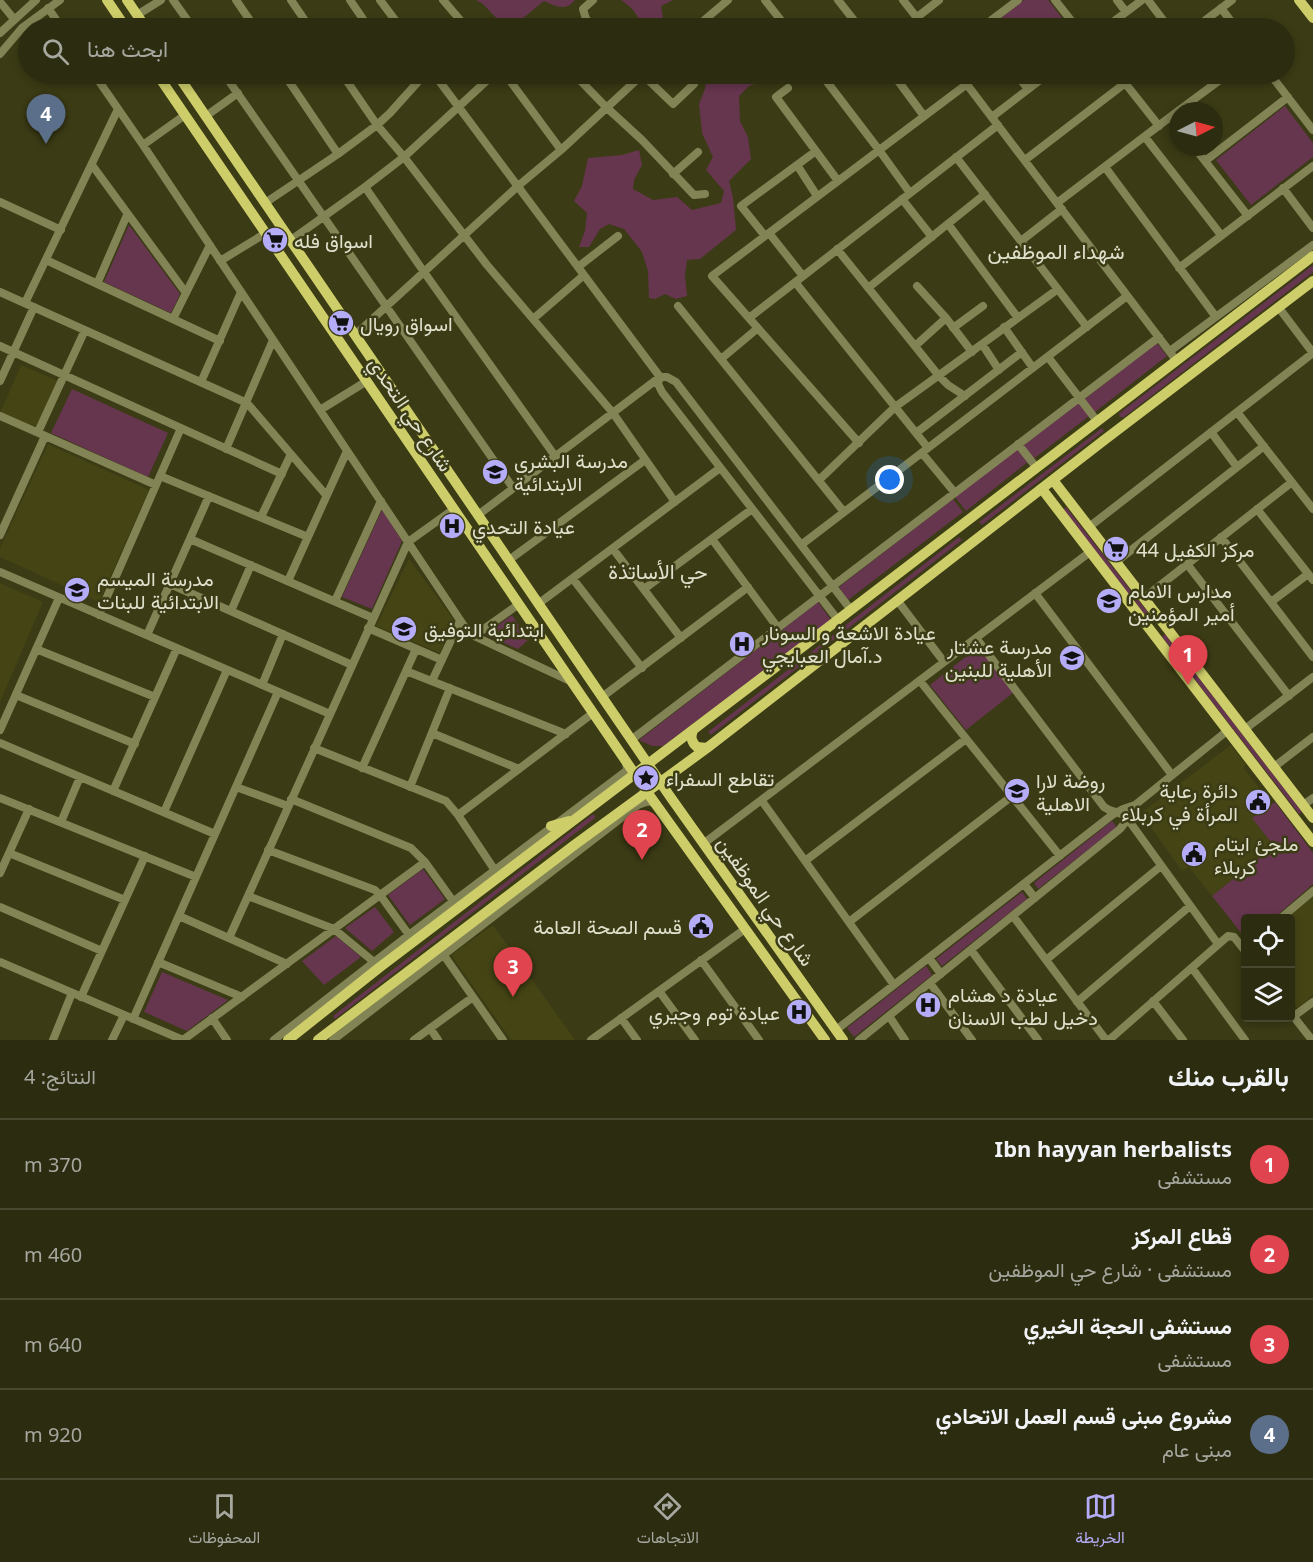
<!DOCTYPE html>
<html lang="ar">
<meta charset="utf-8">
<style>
body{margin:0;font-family:"Noto Sans",Vazirmatn,sans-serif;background:#38381e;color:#f1f3f6;direction:rtl}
.controls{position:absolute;right:18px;bottom:18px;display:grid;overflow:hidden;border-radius:6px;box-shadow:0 3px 9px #0003}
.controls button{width:54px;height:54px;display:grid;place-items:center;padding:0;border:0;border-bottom:2px solid #484830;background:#2c2c10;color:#f1f3f6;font:30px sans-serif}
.compass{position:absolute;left:1169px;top:102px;width:54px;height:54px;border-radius:50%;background:#2c2c10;box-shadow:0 3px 9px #0003;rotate:84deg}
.you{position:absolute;left:890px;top:480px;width:21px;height:21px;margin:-15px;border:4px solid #fff;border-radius:50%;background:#1a73e8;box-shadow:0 0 0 9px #1a73e833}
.badge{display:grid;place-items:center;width:39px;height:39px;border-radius:50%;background:#b5acf8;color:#fff;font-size:20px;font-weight:700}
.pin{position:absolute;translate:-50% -50px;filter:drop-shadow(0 2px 3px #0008)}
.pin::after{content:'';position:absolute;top:32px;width:21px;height:18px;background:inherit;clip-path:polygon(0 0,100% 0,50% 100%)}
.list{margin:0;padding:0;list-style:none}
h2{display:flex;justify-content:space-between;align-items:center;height:78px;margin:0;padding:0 24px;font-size:26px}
h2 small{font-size:20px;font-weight:400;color:#a6a79f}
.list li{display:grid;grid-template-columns:39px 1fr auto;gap:18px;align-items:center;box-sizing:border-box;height:90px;padding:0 24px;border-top:2px solid #484830}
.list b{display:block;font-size:22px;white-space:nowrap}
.list p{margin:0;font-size:20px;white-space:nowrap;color:#a6a79f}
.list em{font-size:20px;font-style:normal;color:#a6a79f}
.icon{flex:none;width:33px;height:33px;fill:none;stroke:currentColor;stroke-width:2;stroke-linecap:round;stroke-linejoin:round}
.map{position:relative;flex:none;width:1313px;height:1040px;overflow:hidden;direction:ltr}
.search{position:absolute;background:#2c2c10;box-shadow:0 3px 9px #0003;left:18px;right:18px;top:18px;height:66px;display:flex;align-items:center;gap:15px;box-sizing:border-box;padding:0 21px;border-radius:33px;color:#a6a79f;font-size:22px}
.sheet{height:438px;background:#2c2c10}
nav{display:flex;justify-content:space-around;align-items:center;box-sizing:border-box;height:84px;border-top:2px solid #484830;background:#2c2c10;font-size:16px;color:#a6a79f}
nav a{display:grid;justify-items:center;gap:3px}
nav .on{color:#b5acf8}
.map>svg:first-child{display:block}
.built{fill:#444415}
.green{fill:#66364f}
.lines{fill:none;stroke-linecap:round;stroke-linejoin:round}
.minor{stroke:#838455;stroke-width:8}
.major{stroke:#cdcd69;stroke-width:10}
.labels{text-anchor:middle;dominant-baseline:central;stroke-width:5;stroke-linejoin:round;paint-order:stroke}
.poi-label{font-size:20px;fill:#e0e1cc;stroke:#3b3b15;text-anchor:start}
.street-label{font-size:20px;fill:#e0e1cc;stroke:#3b3b15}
.neighbourhood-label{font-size:21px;fill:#e0e1cc;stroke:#3b3b15}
</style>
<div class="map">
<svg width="1313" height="1040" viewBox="0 0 1313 1040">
<rect width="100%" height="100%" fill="#3b3b15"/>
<path class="built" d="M21,365L58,381L38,429L0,413Z
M48,444L149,490L99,602L0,557V548Z
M409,559L454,620L440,653L376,626Z
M0,583L43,602L0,702Z
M1231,745L1246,764L1244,769L1272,804L1253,819L1274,846L1212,896L1189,867L1182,871L1141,813Z
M1313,896V995L1297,1008L1291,999L1290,918H1287Z
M493,925L575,1040H511L451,955Z"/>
<path class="green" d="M476,0H575C566,12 555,6 544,1L511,28H506L483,4Z
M621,0H673L661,6L663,19L671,28H641C640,16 632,7 621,0Z
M1024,0H1048L1070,28H988Z
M707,74H775L773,77L749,86L739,96L740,121L748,137L751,159L729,181L733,198L736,230L700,259L687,260L685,275L687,296L676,299L665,294L655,299L649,298L648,271L642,252L624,229L609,224L600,229L589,247H579L585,231L587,213L574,201L582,186L588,158L622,155L639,150L642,165L634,180L633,189L653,200L677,197L692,210L721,203L724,191L706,170L713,157L702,133L699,104L705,89Z
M1285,106L1313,143V157L1251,205L1216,160Z
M129,225L180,294L171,313L104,282Z
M1313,265V272L1124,417H1120L1119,414L1121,412Z
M1157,343L1167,356L1095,412L1085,399Z
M72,389L168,433L148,477L51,433Z
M1079,403L1089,416L1032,460L1021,447Z
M1102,428L1104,431L982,525L979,522Z
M1019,448L1029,461L966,511L955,497Z
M953,499L963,512L848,600L839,587Z
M1066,507L1153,619L1150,621L1063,510Z
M382,510L402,541L372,609L342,597Z
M959,537L962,540L711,735L708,732Z
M818,602L831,620L663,746H652L639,740Z
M512,615L528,640L518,649L485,635Z
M1165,634L1302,812L1299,814L1162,637Z
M978,647L1014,692L966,730L930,685Z
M1275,802L1313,853V884L1274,918H1246L1245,938L1212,896L1274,846L1252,818Z
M592,815H595V818L335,1019L333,1016Z
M1112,821L1117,827L1038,889L1034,883Z
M423,869L445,899L410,925L388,895Z
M1022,892L1027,899L942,966L936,959Z
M375,907L394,932L372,951L345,928Z
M336,936L361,957L324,985L302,961Z
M926,966L932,975L854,1037L847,1028Z
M162,972L228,1000L187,1031L144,1012Z"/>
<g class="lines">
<path class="minor" d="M173,0L193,28
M236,0L255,28
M291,0L310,28
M350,0L363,19
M380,0L401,28
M443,0L467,28
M593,0L583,9L586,19L596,28
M765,0L787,28
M838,0L860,28
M903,0L925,28
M1055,0L1077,28
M1117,0L1126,12
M1148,0L1169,28
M0,2L14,19
M48,8L62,28
M1221,8L1236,28
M137,15L161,0
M916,18L939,0
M695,28L728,0
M981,28L1018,0
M1105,28L1142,0
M1195,28L1232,0
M0,33L36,0
M0,54L22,28L60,0
M94,74L143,145L464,626L474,636L572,682
M224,74L513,488
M284,74L338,154
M342,74L377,125L404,157L487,265L613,413L675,502
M434,74L660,377L658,384L662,392L838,620
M505,74L561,150
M574,74L606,107L642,140L694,195L705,194
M642,74L673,104L694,84
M821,74L879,150L910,193
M893,74L924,116
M959,74L1176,360
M1016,74L1028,89
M1270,74L1313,130
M1125,83L1159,126
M788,88L776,97L838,181
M1178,111L1228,74
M206,116L238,93
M992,117L1048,74
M1171,117L1178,126
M1145,137L1221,235
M143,145L185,115
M1194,147L1248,216
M956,157L1087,327
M1025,160L1137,74
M1205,161L1288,97
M92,165L186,293
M797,165L817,196
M1105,167L1216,317
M673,174L698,152
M365,187L424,272L555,456
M1283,188L1313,228
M902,199L932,237
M0,202L61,230
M265,203L338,154L377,125L390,113L425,74
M1057,203L1178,111
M948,224L1018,318
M769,233L803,276
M765,236L741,206L816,151
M291,240L365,187L404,157L494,74
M1021,241L1062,209
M837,249L939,376L948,385L965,396
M46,260L220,341
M220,261L266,233
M578,267L618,236
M1179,268L1313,166
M795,282L928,448
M97,284L127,215
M917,286L946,318L972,352
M868,288L985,194
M0,292L247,403L326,495
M25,303L118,109
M678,306L844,512
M1279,308L1313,353
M749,318L998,125
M173,319L210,245
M533,319L584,275
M1004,327L1033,368
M953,328L983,306
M355,335L518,186L561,150L643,74
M982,344L999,370
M0,346L282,474
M915,346L946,318
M1170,351L1313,245
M1048,357L1097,421
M721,359L758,328
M0,381L34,307
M201,382L241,292
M320,410L367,381
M1237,412L1313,509
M0,416L156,485
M38,432L85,330
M1211,432L1237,467
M916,433L1022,352
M859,443L712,276L967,84
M1018,444L1036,467
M226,449L273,340
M922,453L955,493
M160,476L308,537
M819,480L895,407L1058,289
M1257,509L1313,580
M478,515L660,377H667L676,382L851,610
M261,517L291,454
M1089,527L1313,353
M0,535L45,436
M1221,537L1313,657
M190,539L373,618
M712,539L778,628
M801,545L1127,296
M613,549L681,638
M509,560L645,460
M1116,562L1264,446
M1187,564L1289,696
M0,572L330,714
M573,579L642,668
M288,581L347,451
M170,584L352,665
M644,589L752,509
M1035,593L1172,775
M1144,598L1292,482
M897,600L944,662
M335,601L381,501
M1271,602L1308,574
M538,604L720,468
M231,611L251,565
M99,615L181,428
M368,628L442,660
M147,635L209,496
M474,636L519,604
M976,638L1104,807C1112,813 1121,811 1127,818L1218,944
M36,649L155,697
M406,671L566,734
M432,681L460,621
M920,681L1060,856
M262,685L283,634
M16,695L135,744
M602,697L748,587
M1245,729L1313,677
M0,730L59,598
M432,733L519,769
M631,740L1159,337
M0,743L215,834
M314,748L446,801L458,815L494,869
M1274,767L1313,737
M362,768L416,649
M236,787L288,806
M410,787L450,688
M113,791L177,648
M0,798L196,877
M291,799L411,848L425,862L453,901
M762,801L894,985
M1303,805L1313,798
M164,812L227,670
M458,815L593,713
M61,822L80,777
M703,844L1090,552
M268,850L375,890L380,895L409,935
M9,853L125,900
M805,861L966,739
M0,873L29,809
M1024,884L1035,898
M248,896L334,929L374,962
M0,907L102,951
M179,916L287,964
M1013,916L1106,1040
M1281,918L1313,891
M849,922L1012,796
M229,938L408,542L454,509
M971,950L1038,1040
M443,954L503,1040
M929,958L941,974
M701,960L759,1040
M1046,960L1161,866
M0,962L183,1040
M158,962L242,997
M1192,968L1245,1040
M930,983L972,1040
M659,991L695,1040
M81,997L145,856
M1153,1001L1183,1040
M1077,1002L1190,906
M1290,1012L1312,1040
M889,1016L905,1040
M1294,1016L1313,1002
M212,1018L227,1040
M621,1018L637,1040
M133,1019L278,692
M430,1028L438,1040
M836,1030L1112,815L1123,809L1135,805L1227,731
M53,1040L72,993
M112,1040L124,1015
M183,1040L425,862
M274,1040L409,935L625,772L627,769L626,762
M333,1040L638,805L649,801L655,804
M414,1040L473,997
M591,1040L745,929
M859,1040L1120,829L1131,815L1135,805
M1109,1040L1228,936L1234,937L1246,952"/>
<path class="major" d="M107,0L126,28
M127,0L146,28
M1299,0L1313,18
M157,74L647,792L825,1040
M177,74L669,795L843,1040
M1053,480L1313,818
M1042,489L1313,842
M694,729C690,735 691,742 697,747L707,748
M551,826L569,821
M288,1040L380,967L805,645L1313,256
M318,1040L573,846L707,748L1103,441L1313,281"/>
</g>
<defs>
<g id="supermarket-disc" transform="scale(1.35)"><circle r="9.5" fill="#b5acf8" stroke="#3b3b15"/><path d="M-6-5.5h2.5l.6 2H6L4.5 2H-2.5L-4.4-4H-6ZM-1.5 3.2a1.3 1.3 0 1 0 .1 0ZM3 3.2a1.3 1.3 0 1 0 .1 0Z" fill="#111"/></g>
<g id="school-disc" transform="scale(1.35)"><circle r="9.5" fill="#b5acf8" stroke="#3b3b15"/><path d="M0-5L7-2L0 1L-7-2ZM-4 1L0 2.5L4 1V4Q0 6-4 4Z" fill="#111"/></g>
<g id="hospital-disc" transform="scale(1.35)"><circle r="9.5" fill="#b5acf8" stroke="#3b3b15"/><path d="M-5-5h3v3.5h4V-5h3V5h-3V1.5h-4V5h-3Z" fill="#111"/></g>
<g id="sight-disc" transform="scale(1.35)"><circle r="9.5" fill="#b5acf8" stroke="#3b3b15"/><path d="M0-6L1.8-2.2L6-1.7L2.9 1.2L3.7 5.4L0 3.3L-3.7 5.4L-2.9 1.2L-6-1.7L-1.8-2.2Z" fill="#111"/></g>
<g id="civic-disc" transform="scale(1.35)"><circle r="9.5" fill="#b5acf8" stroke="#3b3b15"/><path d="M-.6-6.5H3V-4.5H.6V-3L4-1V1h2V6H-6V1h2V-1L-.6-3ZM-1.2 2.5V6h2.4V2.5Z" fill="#111"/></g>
</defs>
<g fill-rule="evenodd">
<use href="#supermarket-disc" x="275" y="240"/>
<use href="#supermarket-disc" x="341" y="323"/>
<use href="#school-disc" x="495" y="472"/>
<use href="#hospital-disc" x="452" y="526"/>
<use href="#supermarket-disc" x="1116" y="549"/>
<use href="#school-disc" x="77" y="590"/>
<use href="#school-disc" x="1109" y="601"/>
<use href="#school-disc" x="404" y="629"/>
<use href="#hospital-disc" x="742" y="644"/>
<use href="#school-disc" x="1072" y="658"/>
<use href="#sight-disc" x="646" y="778"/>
<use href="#school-disc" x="1017" y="791"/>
<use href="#civic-disc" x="1258" y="802"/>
<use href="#civic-disc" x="1194" y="854"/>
<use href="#civic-disc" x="701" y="926"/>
<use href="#hospital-disc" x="928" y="1005"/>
<use href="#hospital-disc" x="799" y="1012"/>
</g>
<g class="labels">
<g class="poi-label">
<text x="294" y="240">اسواق فله</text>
<text x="360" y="323">اسواق رويال</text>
<text x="514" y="460">مدرسة البشرى<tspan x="514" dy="23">الابتدائية</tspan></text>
<text x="472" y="526">عيادة التحدي</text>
<text x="1136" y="549">مركز الكفيل 44</text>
<text x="97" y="578">مدرسة الميسم<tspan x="97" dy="23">الابتدائية للبنات</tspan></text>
<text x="1128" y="590">مدارس الامام<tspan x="1128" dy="23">أمير المؤمنين</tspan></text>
<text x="424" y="629">ابتدائية التوفيق</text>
<text x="762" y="632">عيادة الاشعة و السونار<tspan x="762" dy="23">د.آمال العبايجي</tspan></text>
<text x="1052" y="646" text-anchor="end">مدرسة عشتار<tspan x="1052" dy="23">الأهلية للبنين</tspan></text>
<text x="666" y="778">تقاطع السفراء</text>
<text x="1036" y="780">روضة لارا<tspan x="1036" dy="23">الاهلية</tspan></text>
<text x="1238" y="790" text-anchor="end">دائرة رعاية<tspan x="1238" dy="23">المرأة في كربلاء</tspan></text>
<text x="1214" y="843">ملجئ ايتام<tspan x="1214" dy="23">كربلاء</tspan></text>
<text x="682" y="926" text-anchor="end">قسم الصحة العامة</text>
<text x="948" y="994">عيادة د هشام<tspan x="948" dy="23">دخيل لطب الاسنان</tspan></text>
<text x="780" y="1012" text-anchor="end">عيادة توم وجيري</text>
</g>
<g class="street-label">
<text transform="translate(411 414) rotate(56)">شارع حي التحدي</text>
<text transform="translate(766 901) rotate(55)">شارع حي الموظفين</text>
</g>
<g class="neighbourhood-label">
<text x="1056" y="251">شهداء الموظفين</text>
<text x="658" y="571">حي الأساتذة</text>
</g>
</g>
</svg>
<div class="controls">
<button><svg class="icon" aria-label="locate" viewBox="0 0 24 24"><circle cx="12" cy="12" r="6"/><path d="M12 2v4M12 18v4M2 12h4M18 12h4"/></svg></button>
<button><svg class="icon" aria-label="layers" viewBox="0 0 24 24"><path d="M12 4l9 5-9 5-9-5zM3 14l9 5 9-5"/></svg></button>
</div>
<svg class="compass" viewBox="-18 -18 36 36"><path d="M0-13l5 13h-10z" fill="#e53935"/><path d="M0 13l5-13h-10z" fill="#a6a79f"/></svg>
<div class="you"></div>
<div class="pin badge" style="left:1188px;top:685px;background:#e0444e">1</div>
<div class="pin badge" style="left:642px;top:860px;background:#e0444e">2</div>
<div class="pin badge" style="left:513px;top:997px;background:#e0444e">3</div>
<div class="pin badge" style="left:46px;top:144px;background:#5c6f8a">4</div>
<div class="search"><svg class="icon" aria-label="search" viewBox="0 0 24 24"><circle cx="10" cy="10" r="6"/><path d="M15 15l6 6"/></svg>ابحث هنا</div>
</div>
<section class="sheet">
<h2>بالقرب منك<small>النتائج: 4</small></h2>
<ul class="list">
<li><span class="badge" style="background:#e0444e">1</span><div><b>Ibn hayyan herbalists</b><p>مستشفى</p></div><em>370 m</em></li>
<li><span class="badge" style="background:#e0444e">2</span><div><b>قطاع المركز</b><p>مستشفى · شارع حي الموظفين</p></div><em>460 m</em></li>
<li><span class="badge" style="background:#e0444e">3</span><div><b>مستشفى الحجة الخيري</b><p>مستشفى</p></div><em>640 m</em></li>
<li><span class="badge" style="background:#5c6f8a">4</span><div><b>مشروع مبنى قسم العمل الاتحادي</b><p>مبنى عام</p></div><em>920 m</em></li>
</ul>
</section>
<nav>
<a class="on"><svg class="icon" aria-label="map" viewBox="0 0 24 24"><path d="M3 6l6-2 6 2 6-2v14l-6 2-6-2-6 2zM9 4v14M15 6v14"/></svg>الخريطة</a>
<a><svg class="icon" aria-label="directions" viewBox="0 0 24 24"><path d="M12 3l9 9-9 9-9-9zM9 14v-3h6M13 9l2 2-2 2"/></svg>الاتجاهات</a>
<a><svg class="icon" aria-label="saved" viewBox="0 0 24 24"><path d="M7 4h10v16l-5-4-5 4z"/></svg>المحفوظات</a>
</nav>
